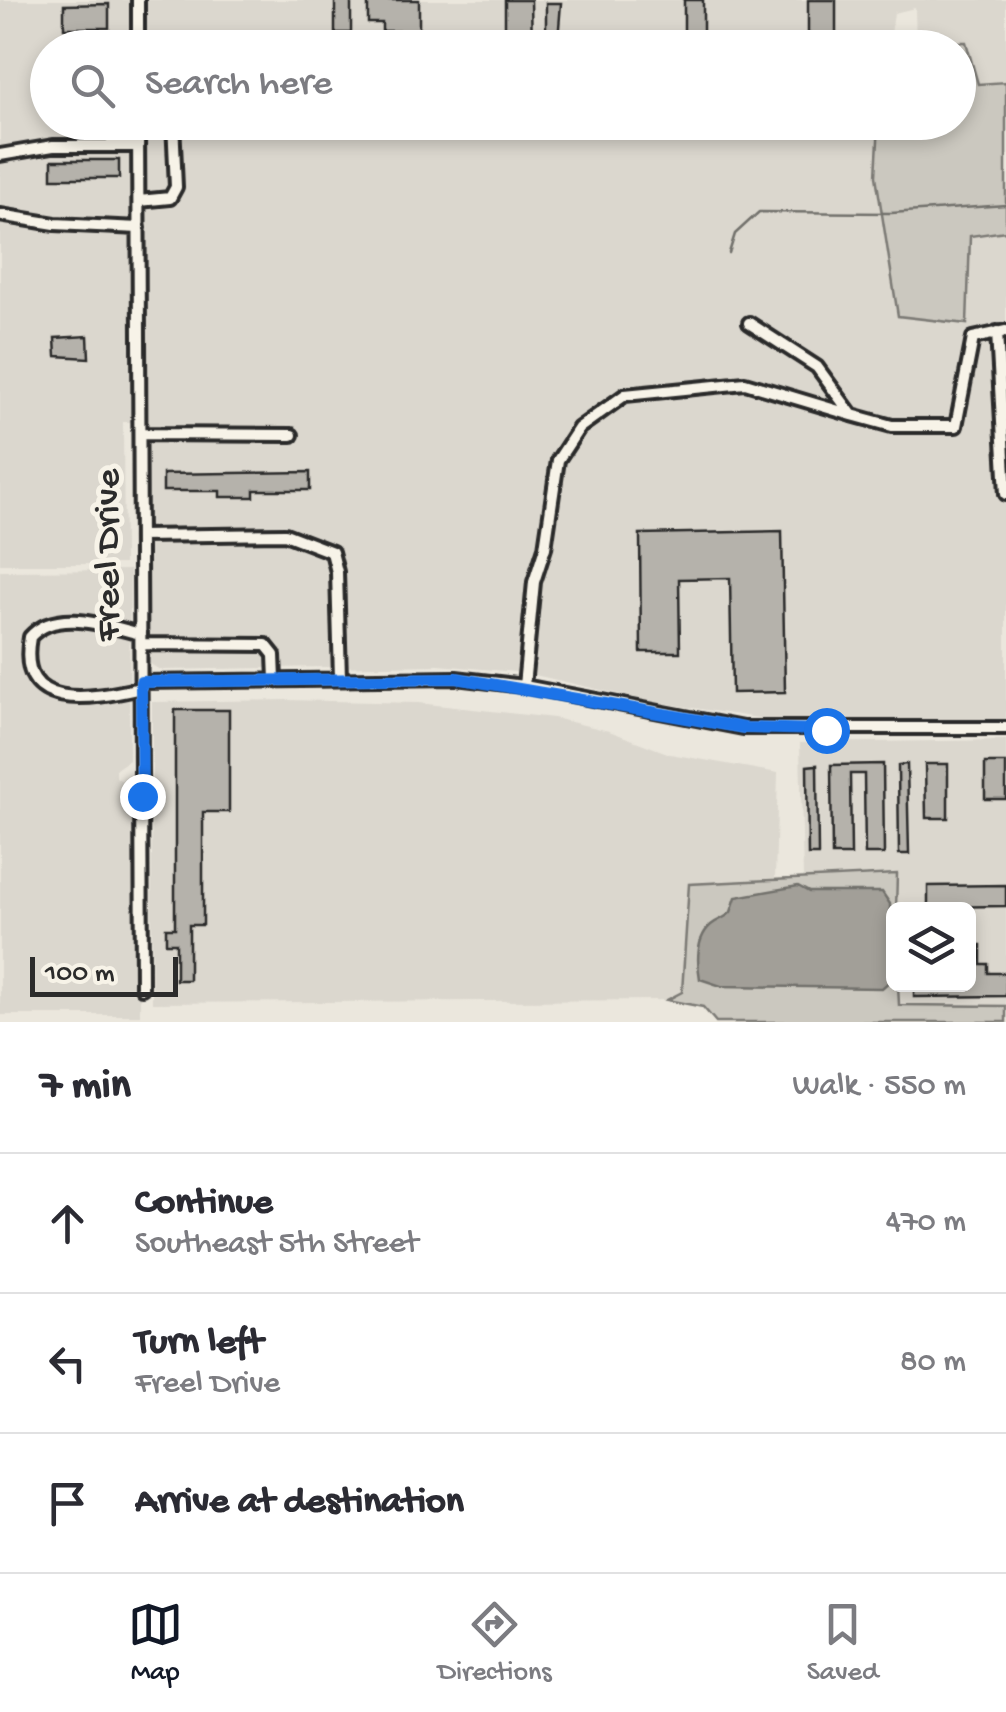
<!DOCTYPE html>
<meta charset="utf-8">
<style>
body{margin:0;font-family:"Gochi Hand",sans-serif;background:#f7f7f7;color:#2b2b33}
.controls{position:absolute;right:30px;bottom:30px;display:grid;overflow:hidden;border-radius:15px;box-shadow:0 5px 15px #0003}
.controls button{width:90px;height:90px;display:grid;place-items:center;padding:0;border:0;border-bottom:2px solid #e1e1e2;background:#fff;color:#2b2b33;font:50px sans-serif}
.scale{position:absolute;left:30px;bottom:25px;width:148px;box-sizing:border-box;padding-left:10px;border:5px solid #2b2b2b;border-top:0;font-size:28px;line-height:35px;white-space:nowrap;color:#2b2b2b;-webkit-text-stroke:8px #f7f3e8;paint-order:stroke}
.stop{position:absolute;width:30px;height:30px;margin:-22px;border:8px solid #1a73e8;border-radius:50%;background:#fff}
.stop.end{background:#1a73e8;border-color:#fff;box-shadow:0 2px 10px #0008}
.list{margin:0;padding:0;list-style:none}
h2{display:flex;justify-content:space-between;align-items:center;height:130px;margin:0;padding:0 40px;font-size:42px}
h2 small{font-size:32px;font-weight:400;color:#7c7c81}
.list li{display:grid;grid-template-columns:65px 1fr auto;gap:30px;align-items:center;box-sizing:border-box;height:140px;padding:0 40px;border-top:2px solid #e1e1e2}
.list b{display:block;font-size:38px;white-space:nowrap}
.list p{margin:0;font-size:32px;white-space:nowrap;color:#7c7c81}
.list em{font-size:32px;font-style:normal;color:#7c7c81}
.icon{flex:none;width:55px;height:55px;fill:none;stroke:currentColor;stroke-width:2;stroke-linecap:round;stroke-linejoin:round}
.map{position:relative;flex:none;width:1006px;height:1022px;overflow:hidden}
.search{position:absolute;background:#fff;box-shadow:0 5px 15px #0003;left:30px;right:30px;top:30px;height:110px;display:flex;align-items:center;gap:25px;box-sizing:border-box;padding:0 35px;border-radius:55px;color:#7c7c81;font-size:38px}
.sheet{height:550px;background:#fff}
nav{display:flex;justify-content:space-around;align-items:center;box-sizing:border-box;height:140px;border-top:2px solid #e1e1e2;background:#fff;font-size:28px;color:#7c7c81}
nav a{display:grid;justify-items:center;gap:5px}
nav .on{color:#111827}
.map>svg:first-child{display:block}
.built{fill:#dbd7ce}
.green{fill:#cbc8bf;stroke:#7b7a75;stroke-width:2.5}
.water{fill:#a29f98;stroke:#72716c;stroke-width:2.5}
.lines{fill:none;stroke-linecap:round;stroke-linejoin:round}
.stream{stroke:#72716c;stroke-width:2.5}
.building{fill:#b5b2ab;stroke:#2b2b2b;stroke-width:2.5}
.minor-casing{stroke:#2b2b2b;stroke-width:18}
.minor{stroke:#f7f3e8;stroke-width:10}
.route{stroke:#1a73e8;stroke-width:12}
.labels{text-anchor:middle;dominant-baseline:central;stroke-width:10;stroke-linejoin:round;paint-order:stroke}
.street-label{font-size:38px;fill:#2b2b2b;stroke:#f7f3e8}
</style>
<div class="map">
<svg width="1006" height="1022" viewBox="0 0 1006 1022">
<rect width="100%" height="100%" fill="#ebe7dd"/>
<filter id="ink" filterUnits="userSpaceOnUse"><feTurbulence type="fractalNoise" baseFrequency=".01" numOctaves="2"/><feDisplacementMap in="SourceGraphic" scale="20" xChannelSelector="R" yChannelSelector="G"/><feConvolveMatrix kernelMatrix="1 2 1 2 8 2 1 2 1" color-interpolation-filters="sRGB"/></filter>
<g filter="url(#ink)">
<path class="built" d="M0,0H1006V82L978,84L966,42L916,47L915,8L894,13L889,48H48V122L879,123L876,176L898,316L970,236L1006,231V720L776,721L649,701L526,673L439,665L160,670L147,662L145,422H123L124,564H0Z
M130,570L129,760L116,769V777L141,795L140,1015H0V571Z
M287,700L418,703L554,718L609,731L670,754L778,773L775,879L689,884L685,974L682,992L667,1000L152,1003V702Z
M1006,740V1006L898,1005V985L968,984V909H898L897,875L803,878L800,743Z"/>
<path class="green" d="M943,42H966L978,84L1006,82V231L970,236L967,324L898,316L876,176L879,123L958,122V48L938,47Z
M897,874L894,984L898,985L899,1005L1006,1006V1022H716L703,1007L667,1000L682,992L689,884Z"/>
<path class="water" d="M798,886L809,892H882L890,904V981L882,988L721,986L700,979C697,962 696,938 711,925C718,919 725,919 731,912L736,897Z"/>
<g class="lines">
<path class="stream" d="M729,253L735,234L759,212L891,213L1006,205"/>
</g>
<path class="building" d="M335,0H351V33H335Z
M368,0H419V31H382V23H368Z
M505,0H531L532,48H468V33H505Z
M684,0H703V36H684Z
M808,0H836V34H808Z
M546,3H561L558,40H546Z
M109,4V28H64V5Z
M52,160H119V178H52Z
M88,336L89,358L56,356L55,338Z
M310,472V490H254V497H220V491H163V474Z
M782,531L785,692L732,693L730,578L679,579L680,652H641L640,534Z
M175,710H229V812H203V925H189V980H176V943H166V928H175Z
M985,763H1006V799H985Z
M883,764L884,854H865L864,774H850L851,855H832L831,765Z
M907,764L909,854H899L898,765Z
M925,764H948V818H926Z
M817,765L818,855H808L807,766Z
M1006,885V906L928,907V886Z
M968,945H981V964H988V973H1006V996L914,997V987L968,986Z"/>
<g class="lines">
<g class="minor-casing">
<path id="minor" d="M138,0V48
M43,84H48
M138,122L142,988
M0,155L53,146H138
M139,201L170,198L176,187L173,122
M0,215L55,224L139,228
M749,323L817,367L852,415L892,426H956L973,338L1006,331
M997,332L1006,494
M140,434L292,435
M140,536L285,534L332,552L337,572L340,678
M141,634C107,626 56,607 30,637C16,714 92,699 141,688
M141,644L266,645L274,655L275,680
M141,682L456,678L524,686L743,728H1006
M524,686L534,582L545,548L558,460L579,428L625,395L745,383L852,415"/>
</g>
<use href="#minor" class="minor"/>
</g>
</g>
<g class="lines" filter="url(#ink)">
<path class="route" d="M142,796L141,682L456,678L744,728L826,730"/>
</g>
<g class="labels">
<g class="street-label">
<text transform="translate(110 555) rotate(-90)">Freel Drive</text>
</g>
</g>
</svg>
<div class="controls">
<button><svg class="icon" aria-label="layers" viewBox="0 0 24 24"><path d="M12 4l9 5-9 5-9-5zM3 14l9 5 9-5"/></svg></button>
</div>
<div class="scale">100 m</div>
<div class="stop" style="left:826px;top:730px"></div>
<div class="stop end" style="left:142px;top:796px"></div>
<div class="search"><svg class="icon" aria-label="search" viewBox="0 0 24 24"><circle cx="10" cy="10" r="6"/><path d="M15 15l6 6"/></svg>Search here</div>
</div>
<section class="sheet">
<h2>7 min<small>Walk · 550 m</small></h2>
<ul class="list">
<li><svg class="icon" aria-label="ahead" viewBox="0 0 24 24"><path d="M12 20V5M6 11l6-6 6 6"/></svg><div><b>Continue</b><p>Southeast 5th Street</p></div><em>470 m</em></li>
<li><svg class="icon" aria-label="left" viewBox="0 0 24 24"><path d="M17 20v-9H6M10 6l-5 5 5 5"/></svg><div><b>Turn left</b><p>Freel Drive</p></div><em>80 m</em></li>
<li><svg class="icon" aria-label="arrive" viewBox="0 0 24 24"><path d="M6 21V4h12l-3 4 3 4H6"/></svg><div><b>Arrive at destination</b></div></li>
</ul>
</section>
<nav>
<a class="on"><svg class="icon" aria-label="map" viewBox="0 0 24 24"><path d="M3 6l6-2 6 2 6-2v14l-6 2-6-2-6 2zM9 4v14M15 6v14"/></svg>Map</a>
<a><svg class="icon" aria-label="directions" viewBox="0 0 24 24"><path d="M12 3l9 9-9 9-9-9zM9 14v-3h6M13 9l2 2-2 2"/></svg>Directions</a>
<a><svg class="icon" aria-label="saved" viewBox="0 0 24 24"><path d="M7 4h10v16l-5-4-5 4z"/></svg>Saved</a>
</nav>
